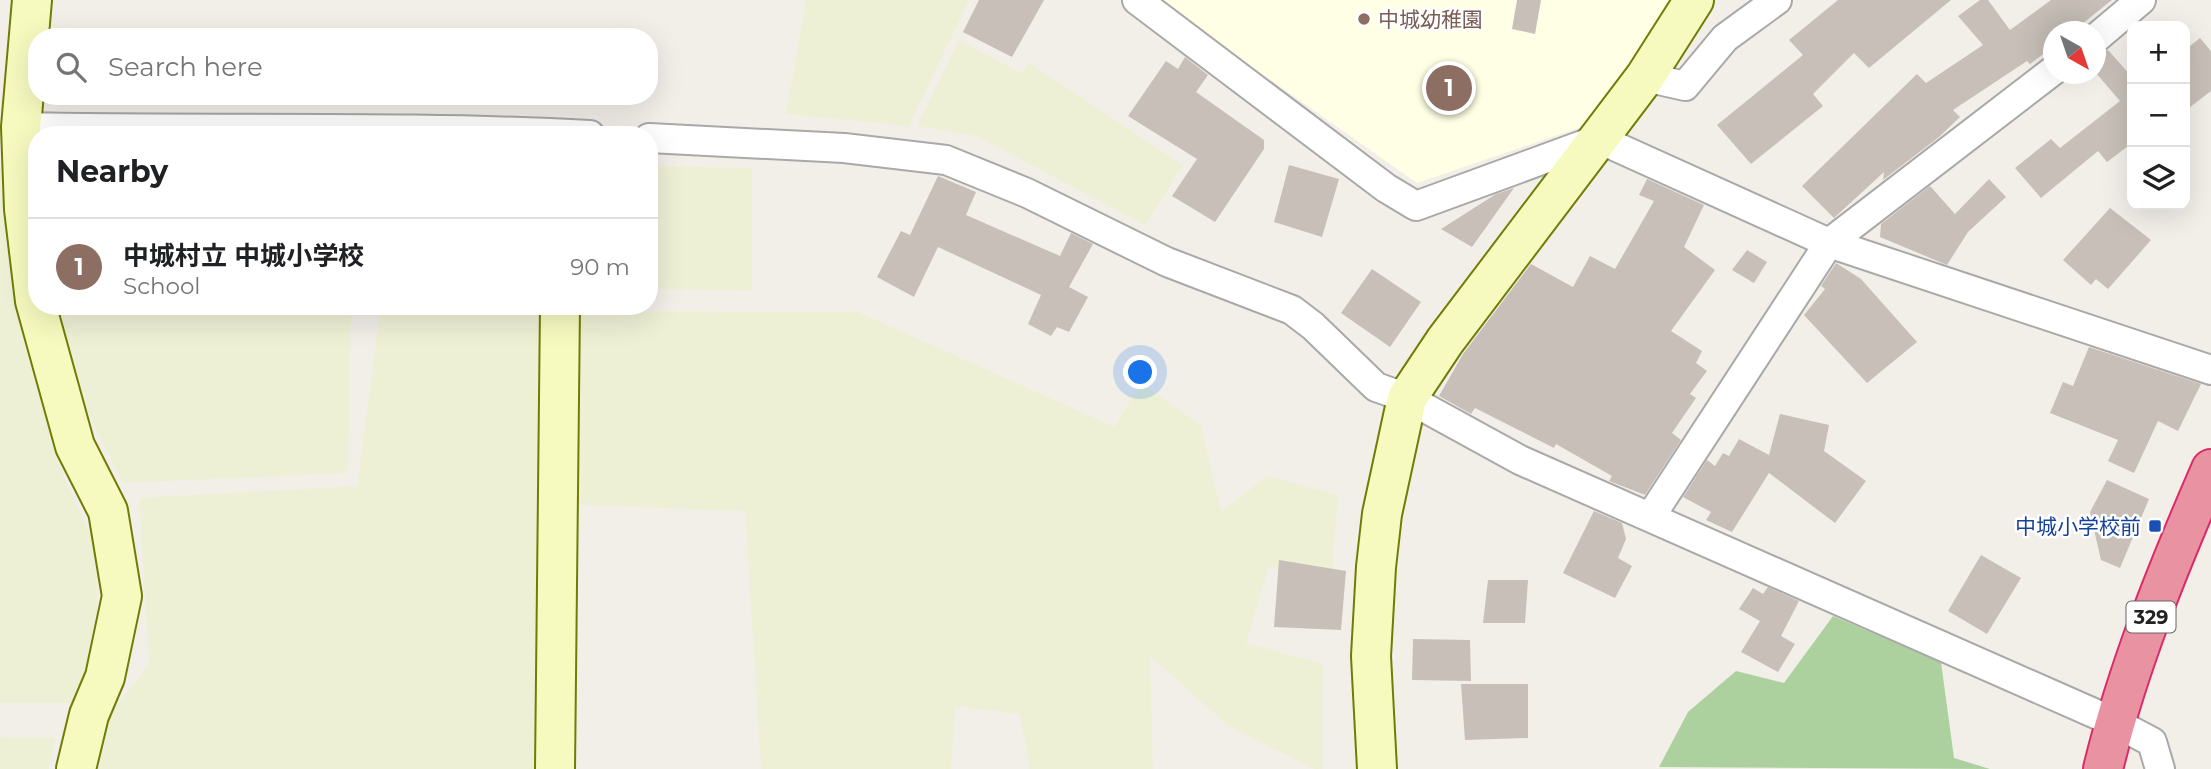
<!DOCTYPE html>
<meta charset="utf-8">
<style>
body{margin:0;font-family:Montserrat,"Noto Sans JP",sans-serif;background:#f2f2f2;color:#202124}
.controls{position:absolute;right:21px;top:21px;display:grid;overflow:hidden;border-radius:14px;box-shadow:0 7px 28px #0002}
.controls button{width:63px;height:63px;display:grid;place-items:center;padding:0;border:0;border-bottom:2px solid #e0e0e0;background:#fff;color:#202124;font:35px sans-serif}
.compass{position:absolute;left:2043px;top:21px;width:63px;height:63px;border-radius:50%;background:#fff;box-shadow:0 7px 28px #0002;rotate:140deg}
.you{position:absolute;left:1141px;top:373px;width:24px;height:24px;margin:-18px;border:5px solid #fff;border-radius:50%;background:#1a73e8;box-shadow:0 0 0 10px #1a73e833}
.badge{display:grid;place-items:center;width:46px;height:46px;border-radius:50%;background:#d40000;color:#fff;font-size:23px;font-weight:700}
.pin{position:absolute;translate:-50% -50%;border:4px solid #fff;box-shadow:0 2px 7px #0006}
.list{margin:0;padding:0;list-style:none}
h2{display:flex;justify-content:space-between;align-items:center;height:91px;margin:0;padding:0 28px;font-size:30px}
h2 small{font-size:23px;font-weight:400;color:#757577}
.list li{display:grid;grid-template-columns:46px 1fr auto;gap:21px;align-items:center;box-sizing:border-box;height:98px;padding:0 28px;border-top:2px solid #e0e0e0}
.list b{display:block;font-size:26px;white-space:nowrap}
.list p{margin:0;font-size:23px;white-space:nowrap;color:#757577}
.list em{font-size:23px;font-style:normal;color:#757577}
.icon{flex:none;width:38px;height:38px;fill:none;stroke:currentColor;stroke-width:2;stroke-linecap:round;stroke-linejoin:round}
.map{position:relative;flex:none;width:2211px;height:769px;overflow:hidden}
.search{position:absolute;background:#fff;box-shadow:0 7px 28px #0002;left:28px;top:28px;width:630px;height:77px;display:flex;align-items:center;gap:18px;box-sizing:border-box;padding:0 24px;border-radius:28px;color:#757577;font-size:26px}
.panel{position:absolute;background:#fff;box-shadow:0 7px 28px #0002;left:28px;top:126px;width:630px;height:189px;border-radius:28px}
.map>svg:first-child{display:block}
.education{fill:#ffffe5}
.farmland{fill:#eef0d5}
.forest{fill:#add19e}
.building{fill:#c7bfb8}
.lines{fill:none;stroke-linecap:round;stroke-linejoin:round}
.street-casing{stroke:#a9a9a9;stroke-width:32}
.secondary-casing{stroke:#707d05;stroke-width:42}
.highway-casing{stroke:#dc2a67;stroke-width:42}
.street{stroke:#fff;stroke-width:28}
.secondary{stroke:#f7fabf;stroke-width:38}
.highway{stroke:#e892a2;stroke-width:38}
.education-dot{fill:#8d6e63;stroke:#fff;stroke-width:2.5}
.transit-dot{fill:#1a4fb4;stroke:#fff;stroke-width:2.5}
.labels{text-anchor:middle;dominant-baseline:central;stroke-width:5;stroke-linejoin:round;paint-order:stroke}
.shield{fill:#fff;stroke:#646464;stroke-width:2}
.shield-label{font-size:19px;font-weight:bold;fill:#222}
.education-label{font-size:21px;fill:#785e54;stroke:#fff;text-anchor:start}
.transit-label{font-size:21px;fill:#164399;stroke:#fff;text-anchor:end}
</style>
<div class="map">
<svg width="2211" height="769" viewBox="0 0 2211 769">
<rect width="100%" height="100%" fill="#f2efe9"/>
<path class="education" d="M1157,0H1670L1642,52L1590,124L1417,183Z"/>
<path class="farmland" d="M806,0H969L909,126L786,114Z
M959,40L1021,73L1029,63L1183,165L1145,225L976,136L917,126Z
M0,166L7,176L15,301L60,468L98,552L97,634L80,703H0Z
M649,166L752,168V291L649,289Z
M50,306H351L348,473L123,483L76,388Z
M381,306H548L541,769H98L101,725L149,665L139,498L357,486Z
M568,311L858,312L1115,427L1140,383L1201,425L1221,512L1267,476L1338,495L1332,577L1269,566L1246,643L1323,664L1322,769H1314L1227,725L1150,656L1153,769H1030L1020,714L955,706L951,769H761L745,511L578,505Z
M0,737L55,738L49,769H0Z"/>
<path class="forest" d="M1833,616L1941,662L1954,758L1990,769L1659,767L1688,712L1736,671L1784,683Z"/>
<path class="building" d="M979,0H1044L1012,57L963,32Z
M1517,0H1541L1535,34L1512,29Z
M1838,0H1951L1869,68L1854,53L1813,94L1823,106L1751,164L1717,125L1803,55L1789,40Z
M1980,0H1988L2010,30L2051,0H2112L2072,32H2054V46L2030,64L2027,61L1953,110L1960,117L1939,137L1883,180L1884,172L1834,218L1802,186L1917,74L1926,83L1983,45L1958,16Z
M2200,38L2211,51V91L2185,111V50Z
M2108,50L2132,77V143L2107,162L2098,151L2041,198L2015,168L2051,139L2060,148L2120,101L2096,73V54Z
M1185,57L1208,75L1196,92L1264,140V149L1215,222L1172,196L1197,159L1128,116L1166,61L1178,69Z
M1289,165L1339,179L1322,237L1274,222Z
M938,176L976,192L966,215L1060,256L1071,233L1093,244L1069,287L1088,297L1069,332L1057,327L1051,336L1028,324L1041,295L938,247L914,297L877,277L901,231L910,235Z
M1647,179L1704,205L1684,247L1715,270L1671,331L1702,351L1696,363L1707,371L1690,394L1696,398L1672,433L1681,440L1645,495L1609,481L1612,476L1556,444L1554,448L1475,408L1471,414L1439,396L1463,354L1531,264L1573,287L1590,256L1615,269L1654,201L1639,195Z
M1989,179L2006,197L1968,232L1947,265L1880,237L1881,224L1930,186L1955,214Z
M1514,188L1472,247L1441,229L1496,194Z
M2110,208L2151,240L2108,289L2096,279L2091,285L2063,260Z
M1747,250L1767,262L1754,283L1732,270Z
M1836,263L1861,279L1917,342L1867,383L1804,315L1825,289L1821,286Z
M1372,269L1421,302L1390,347L1341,313Z
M2089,347L2201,384L2178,431L2158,421L2134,473L2108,461L2118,440L2050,413L2063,382L2073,386Z
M1780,414L1829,425L1824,451L1866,481L1835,523L1769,473L1732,532L1706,520L1711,512L1683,497L1707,460L1715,466L1723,453L1729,456L1739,439L1769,455Z
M2107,480L2149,499L2120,568L2101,560L2090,512Z
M1594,511L1622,523L1626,539L1618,558L1632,566L1615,598L1563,573Z
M1981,555L2021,578L1987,634L1948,611Z
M1279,560L1346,571L1341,630L1274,627Z
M1488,580H1528L1525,623H1483Z
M1768,587L1799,601L1781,636L1795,644L1778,672L1741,652L1760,621L1739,609L1753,588L1763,594Z
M1413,639L1470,640L1471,681L1412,680Z
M1461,684H1528V738L1465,740Z"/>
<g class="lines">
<g class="street-casing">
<path id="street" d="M1137,0L1386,188L1416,206L1599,139L1829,243L2211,370
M2096,38L2141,0
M1645,77L1685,86L1725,38L1777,0
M21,127C211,131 401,125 590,135
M649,138L844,148L946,160L1027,193L1167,262L1292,310L1313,326L1376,387L1407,398L1520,460L2114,722L2152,742L2160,769
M1651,516L1829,243L2054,70"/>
</g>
<g class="secondary-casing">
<path id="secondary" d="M32,0L21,127L24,209L35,301L75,446L108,511L122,596L105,677L89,715L76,769
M555,769L560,306
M1377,769L1371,656L1376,567L1382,514L1407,398L1445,341L1645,77L1694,0"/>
</g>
<g class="highway-casing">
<path id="highway" d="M2103,769C2128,666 2169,566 2211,469"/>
</g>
<use href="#street" class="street"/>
<use href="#secondary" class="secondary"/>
<use href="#highway" class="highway"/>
</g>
<circle class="education-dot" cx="1364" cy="19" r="7"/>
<rect class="transit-dot" x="2148" y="519" width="14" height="14" rx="3.5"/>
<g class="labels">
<rect class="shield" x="2126.5" y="601.5" width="49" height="31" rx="5"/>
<g class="shield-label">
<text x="2151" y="617">329</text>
</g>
<g class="education-label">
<text x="1378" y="19">中城幼稚園</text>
</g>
<g class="transit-label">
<text x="2141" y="526">中城小学校前</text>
</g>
</g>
</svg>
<div class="controls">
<button>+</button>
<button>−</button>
<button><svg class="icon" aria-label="layers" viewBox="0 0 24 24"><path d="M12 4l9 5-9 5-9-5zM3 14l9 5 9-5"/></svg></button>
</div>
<svg class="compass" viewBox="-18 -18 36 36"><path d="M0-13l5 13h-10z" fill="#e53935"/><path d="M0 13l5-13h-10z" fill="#757577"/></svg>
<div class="you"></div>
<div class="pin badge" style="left:1449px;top:88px;background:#8d6e63">1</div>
<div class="search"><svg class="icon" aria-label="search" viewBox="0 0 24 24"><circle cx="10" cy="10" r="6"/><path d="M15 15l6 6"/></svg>Search here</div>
<section class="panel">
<h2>Nearby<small></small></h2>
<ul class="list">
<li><span class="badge" style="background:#8d6e63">1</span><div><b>中城村立 中城小学校</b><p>School</p></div><em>90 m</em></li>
</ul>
</section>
</div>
